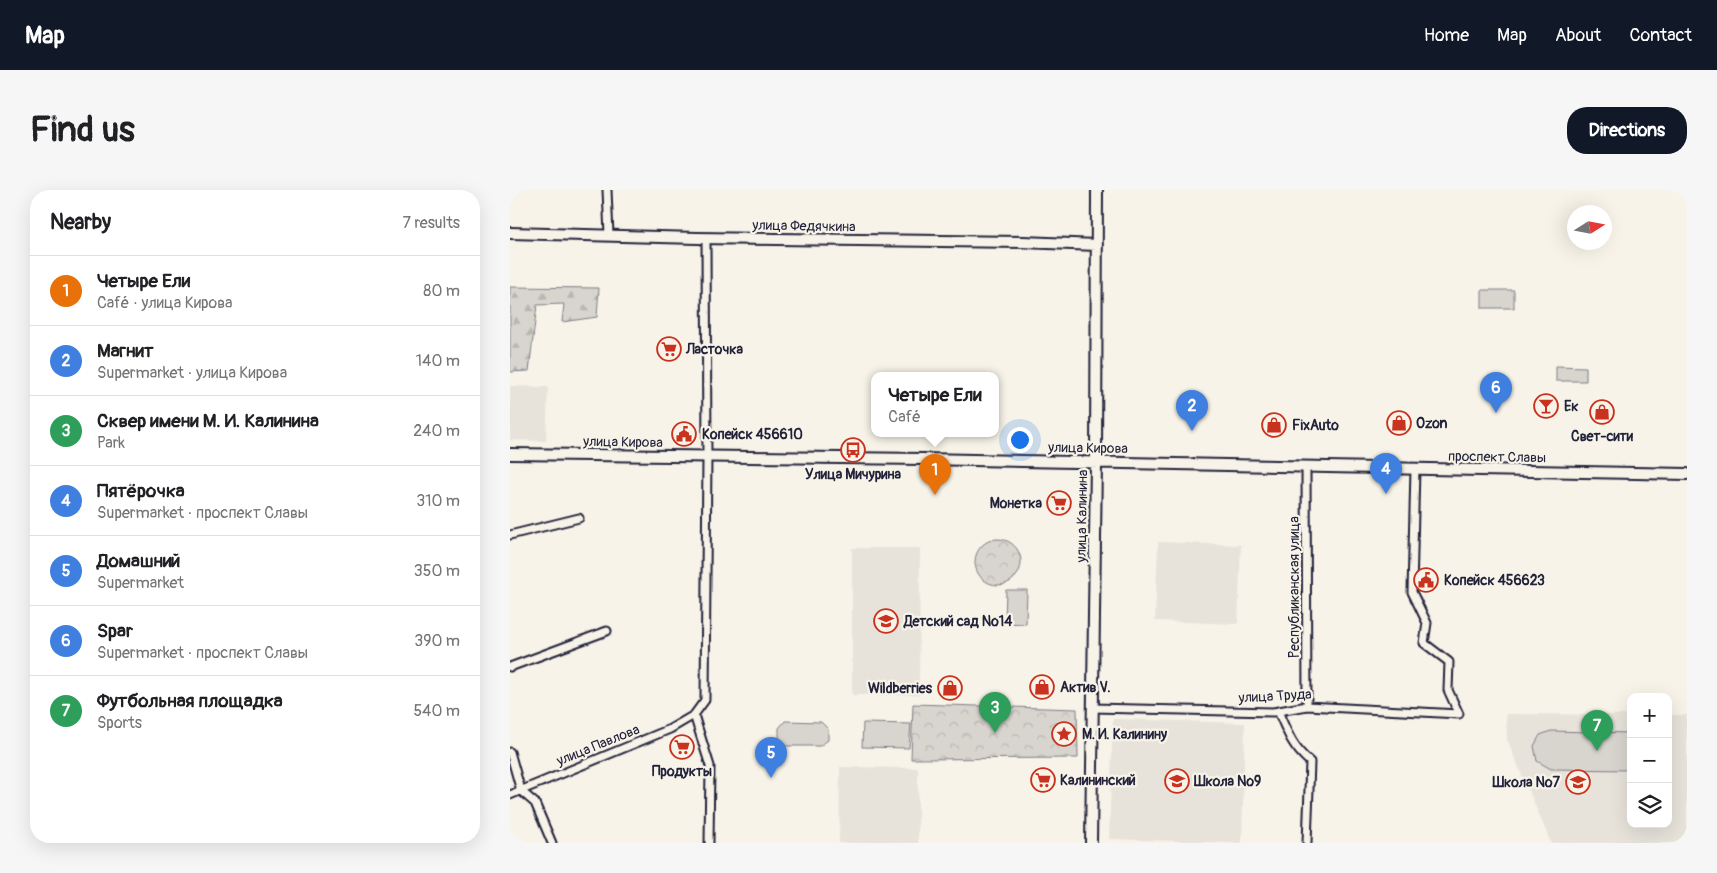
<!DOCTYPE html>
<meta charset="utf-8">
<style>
body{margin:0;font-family:Pangolin,sans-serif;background:#f6f6f6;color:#202124}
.controls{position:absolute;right:15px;bottom:15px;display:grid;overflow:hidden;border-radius:10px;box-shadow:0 5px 20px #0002}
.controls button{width:45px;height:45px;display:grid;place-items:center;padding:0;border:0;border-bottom:1px solid #e0e0e0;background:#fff;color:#202124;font:25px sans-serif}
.compass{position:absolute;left:1057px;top:15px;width:45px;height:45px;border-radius:50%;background:#fff;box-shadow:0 5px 20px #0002;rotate:79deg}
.you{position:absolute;left:509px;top:249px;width:18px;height:18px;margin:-12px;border:4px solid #fff;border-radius:50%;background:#1a73e8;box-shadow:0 0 0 8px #1a73e833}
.badge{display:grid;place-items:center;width:32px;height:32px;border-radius:50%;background:#111827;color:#fff;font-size:16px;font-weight:700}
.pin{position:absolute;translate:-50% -41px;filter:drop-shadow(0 1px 2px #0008)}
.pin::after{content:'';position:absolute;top:26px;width:18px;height:15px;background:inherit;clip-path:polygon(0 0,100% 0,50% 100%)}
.popup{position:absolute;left:361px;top:182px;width:128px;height:65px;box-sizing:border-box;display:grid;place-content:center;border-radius:10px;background:#fff;filter:drop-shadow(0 1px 4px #0005);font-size:16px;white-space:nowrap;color:#757577}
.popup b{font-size:19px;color:#202124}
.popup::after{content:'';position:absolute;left:50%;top:100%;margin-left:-10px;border:10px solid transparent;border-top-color:#fff}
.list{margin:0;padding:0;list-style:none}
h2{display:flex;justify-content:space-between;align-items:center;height:65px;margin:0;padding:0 20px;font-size:21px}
h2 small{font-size:16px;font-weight:400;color:#757577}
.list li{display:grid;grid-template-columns:32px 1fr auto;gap:15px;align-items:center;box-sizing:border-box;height:70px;padding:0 20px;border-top:1px solid #e0e0e0}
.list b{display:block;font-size:19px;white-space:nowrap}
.list p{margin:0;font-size:16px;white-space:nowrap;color:#757577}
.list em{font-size:16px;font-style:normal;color:#757577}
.icon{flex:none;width:28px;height:28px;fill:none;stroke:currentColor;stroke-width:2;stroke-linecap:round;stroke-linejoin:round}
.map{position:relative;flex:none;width:1177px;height:653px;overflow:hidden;border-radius:20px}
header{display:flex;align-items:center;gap:30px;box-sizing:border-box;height:70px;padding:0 25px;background:#111827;color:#fff}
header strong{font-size:24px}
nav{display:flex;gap:28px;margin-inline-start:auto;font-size:18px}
.intro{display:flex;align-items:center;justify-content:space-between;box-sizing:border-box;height:120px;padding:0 30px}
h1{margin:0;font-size:35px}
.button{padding:12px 22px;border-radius:20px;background:#111827;color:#fff;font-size:18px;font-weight:700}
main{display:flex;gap:30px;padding:0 30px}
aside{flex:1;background:#fff;border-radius:20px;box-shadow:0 5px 20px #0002}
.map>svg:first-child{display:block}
.built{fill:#e7e3db}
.forest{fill:url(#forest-firs);stroke:#7d7c85}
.park{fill:url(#park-crowns);stroke:#7d7c85}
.pitch{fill:#d8d5cf;stroke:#7d7c85}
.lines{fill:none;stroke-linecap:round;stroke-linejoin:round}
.street-casing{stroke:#22223b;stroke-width:11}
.secondary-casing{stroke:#22223b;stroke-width:14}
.street{stroke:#f7f3e8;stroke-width:7}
.secondary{stroke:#f7f3e8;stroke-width:10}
.labels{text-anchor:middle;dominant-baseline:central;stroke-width:4.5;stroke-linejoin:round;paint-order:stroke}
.street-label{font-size:14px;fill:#22223b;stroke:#f7f3e8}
.poi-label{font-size:14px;font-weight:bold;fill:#22223b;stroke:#f7f3e8;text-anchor:start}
</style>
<header>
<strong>Map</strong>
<nav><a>Home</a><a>Map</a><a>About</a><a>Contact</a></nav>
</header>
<div class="intro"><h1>Find us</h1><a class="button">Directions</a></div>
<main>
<aside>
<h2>Nearby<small>7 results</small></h2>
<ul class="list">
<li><span class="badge" style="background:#e8710a">1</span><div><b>Четыре Ели</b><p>Café · улица Кирова</p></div><em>80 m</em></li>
<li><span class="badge" style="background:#3f7fe0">2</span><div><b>Магнит</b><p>Supermarket · улица Кирова</p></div><em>140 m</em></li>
<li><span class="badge" style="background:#2e9e5b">3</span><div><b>Сквер имени М. И. Калинина</b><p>Park</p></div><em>240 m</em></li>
<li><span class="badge" style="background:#3f7fe0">4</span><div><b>Пятёрочка</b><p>Supermarket · проспект Славы</p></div><em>310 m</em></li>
<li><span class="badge" style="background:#3f7fe0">5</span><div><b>Домашний</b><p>Supermarket</p></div><em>350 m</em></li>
<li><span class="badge" style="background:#3f7fe0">6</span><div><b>Spar</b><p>Supermarket · проспект Славы</p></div><em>390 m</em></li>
<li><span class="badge" style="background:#2e9e5b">7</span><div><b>Футбольная площадка</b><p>Sports</p></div><em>540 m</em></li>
</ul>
</aside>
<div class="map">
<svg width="1177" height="653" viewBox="0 0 1177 653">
<defs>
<pattern id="forest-firs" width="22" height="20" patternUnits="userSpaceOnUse" patternTransform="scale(1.25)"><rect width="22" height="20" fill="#d8d5cf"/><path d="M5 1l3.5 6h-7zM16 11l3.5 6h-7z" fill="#b9b7b3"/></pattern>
<pattern id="park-crowns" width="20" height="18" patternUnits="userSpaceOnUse" patternTransform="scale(1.25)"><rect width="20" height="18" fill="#d8d5cf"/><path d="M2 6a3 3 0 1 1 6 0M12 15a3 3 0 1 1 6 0" fill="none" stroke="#b9b7b3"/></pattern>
</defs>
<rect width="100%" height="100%" fill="#f7f3e8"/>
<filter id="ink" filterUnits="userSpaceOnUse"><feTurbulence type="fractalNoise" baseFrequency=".02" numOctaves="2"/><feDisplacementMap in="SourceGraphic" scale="10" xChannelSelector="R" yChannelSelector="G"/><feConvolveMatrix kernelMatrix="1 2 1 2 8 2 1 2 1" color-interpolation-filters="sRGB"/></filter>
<g filter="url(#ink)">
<path class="built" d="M0,196L38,197L36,251L0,250Z
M648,352L731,355L728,434L645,431Z
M342,358H410L409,505H342Z
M996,524L1121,525V634H1158V525H1177V653H1041L997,550Z
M603,529L735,533L732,653L599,649Z
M330,577L408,578V653H329Z"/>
<path class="forest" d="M0,97L89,98L87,127L52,132L54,114L27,115L19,181L0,182Z"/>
<path class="park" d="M465 372a23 23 0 1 1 46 0a23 23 0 1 1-46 0Z
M403,514L567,519L568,568L401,569Z"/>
<path class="pitch" d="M972,100H1004V118H972Z
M1046,176L1076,177V191H1046Z
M496,400H517L516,434L495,433Z
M275,531L311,532L318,539V550L310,556H275L269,549V538Z
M353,533L401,534L399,558L352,557Z
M1041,541L1121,543V580L1041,579L1027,571L1024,556L1030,545Z"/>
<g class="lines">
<g class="street-casing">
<path id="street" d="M97,0L99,45
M196,48L197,267L195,510L184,525L200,576L199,653
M796,277L797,516
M0,345L69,328
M0,477L97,441
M582,518L763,522L797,516L949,524L938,500L939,472L914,453L917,433L902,402L905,279
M768,521C777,542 782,557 800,572L797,653
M0,562L11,601L25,613L42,653
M0,605L160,539L184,525"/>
</g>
<g class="secondary-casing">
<path id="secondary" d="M0,43L187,48L513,52L587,55
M0,264L413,269L1177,284
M581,653L586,272L587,0"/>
</g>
<use href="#street" class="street"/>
<use href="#secondary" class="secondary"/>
</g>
</g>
<defs>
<g id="supermarket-ring" transform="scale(1.25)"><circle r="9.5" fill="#f7f3e8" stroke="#c8321e" stroke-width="1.5"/><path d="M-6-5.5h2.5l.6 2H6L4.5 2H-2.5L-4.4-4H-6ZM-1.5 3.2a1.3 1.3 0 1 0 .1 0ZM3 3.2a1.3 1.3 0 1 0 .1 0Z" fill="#c8321e"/></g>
<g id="bar-ring" transform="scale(1.25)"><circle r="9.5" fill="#f7f3e8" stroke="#c8321e" stroke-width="1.5"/><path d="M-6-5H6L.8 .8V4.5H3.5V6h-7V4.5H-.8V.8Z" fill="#c8321e"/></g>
<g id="shop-ring" transform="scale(1.25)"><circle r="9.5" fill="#f7f3e8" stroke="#c8321e" stroke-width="1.5"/><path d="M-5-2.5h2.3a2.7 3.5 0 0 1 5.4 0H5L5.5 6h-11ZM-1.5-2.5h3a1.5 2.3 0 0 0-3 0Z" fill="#c8321e"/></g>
<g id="civic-ring" transform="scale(1.25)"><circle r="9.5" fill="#f7f3e8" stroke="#c8321e" stroke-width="1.5"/><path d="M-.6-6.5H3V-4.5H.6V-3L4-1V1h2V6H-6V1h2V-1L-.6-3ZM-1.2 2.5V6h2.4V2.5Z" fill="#c8321e"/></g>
<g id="bus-ring" transform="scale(1.25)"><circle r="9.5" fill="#f7f3e8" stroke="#c8321e" stroke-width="1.5"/><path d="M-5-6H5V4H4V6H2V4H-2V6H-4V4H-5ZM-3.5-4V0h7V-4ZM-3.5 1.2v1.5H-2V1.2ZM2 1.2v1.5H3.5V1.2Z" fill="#c8321e"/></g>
<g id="school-ring" transform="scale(1.25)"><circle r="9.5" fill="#f7f3e8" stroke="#c8321e" stroke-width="1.5"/><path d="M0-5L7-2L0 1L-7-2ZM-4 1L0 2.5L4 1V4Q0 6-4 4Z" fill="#c8321e"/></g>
<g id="sight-ring" transform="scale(1.25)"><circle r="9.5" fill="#f7f3e8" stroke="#c8321e" stroke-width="1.5"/><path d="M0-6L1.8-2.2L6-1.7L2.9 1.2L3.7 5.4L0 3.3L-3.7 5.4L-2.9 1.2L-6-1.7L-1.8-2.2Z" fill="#c8321e"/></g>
</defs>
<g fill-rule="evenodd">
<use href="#supermarket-ring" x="159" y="159"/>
<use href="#bar-ring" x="1036" y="216"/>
<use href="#shop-ring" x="1092" y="222"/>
<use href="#shop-ring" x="889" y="233"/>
<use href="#shop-ring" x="764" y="235"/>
<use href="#civic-ring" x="174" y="244"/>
<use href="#bus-ring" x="343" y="260"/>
<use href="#supermarket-ring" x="549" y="313"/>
<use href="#civic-ring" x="916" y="390"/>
<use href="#school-ring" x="376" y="431"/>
<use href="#shop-ring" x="532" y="497"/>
<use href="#shop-ring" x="440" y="498"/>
<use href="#sight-ring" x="554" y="544"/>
<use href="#supermarket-ring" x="172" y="557"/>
<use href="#supermarket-ring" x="533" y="590"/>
<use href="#school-ring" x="667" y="591"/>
<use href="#school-ring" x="1068" y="592"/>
</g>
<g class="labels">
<g class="street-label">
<text transform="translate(294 36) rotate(1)">улица Федячкина</text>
<text transform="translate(113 252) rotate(1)">улица Кирова</text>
<text transform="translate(578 258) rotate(1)">улица Кирова</text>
<text transform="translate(987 267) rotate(1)">проспект Славы</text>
<text transform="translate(572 326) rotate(-89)">улица Калинина</text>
<text transform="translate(784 397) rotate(-90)">Республиканская улица</text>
<text transform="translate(765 506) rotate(-3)">улица Труда</text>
<text transform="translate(88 555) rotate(-22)">улица Павлова</text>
</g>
<g class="poi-label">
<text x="176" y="159">Ласточка</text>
<text x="1054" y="216">Ек</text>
<text x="906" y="233">Ozon</text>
<text x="782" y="235">FixAuto</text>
<text x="192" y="244">Копейск 456610</text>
<text x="1092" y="246" text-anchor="middle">Свет-сити</text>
<text x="343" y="284" text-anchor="middle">Улица Мичурина</text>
<text x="532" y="313" text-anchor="end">Монетка</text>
<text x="934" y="390">Копейск 456623</text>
<text x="394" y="431">Детский сад №14</text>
<text x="550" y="497">Актив V.</text>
<text x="422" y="498" text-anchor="end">Wildberries</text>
<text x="572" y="544">М. И. Калинину</text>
<text x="172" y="581" text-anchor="middle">Продукты</text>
<text x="550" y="590">Калининский</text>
<text x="684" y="591">Школа №9</text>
<text x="1050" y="592" text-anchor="end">Школа №7</text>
</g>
</g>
</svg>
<div class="controls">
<button>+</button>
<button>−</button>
<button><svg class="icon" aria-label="layers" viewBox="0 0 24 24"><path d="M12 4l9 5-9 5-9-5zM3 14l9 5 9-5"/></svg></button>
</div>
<svg class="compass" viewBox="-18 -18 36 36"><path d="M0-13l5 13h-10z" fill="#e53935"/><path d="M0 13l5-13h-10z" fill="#757577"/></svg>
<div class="you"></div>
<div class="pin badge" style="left:425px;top:305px;background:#e8710a">1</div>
<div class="popup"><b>Четыре Ели</b>Café</div>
<div class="pin badge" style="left:682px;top:241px;background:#3f7fe0">2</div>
<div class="pin badge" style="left:485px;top:543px;background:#2e9e5b">3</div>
<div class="pin badge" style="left:876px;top:304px;background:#3f7fe0">4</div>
<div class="pin badge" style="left:261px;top:588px;background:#3f7fe0">5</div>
<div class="pin badge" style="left:986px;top:223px;background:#3f7fe0">6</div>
<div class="pin badge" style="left:1087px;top:561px;background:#2e9e5b">7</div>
</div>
</main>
